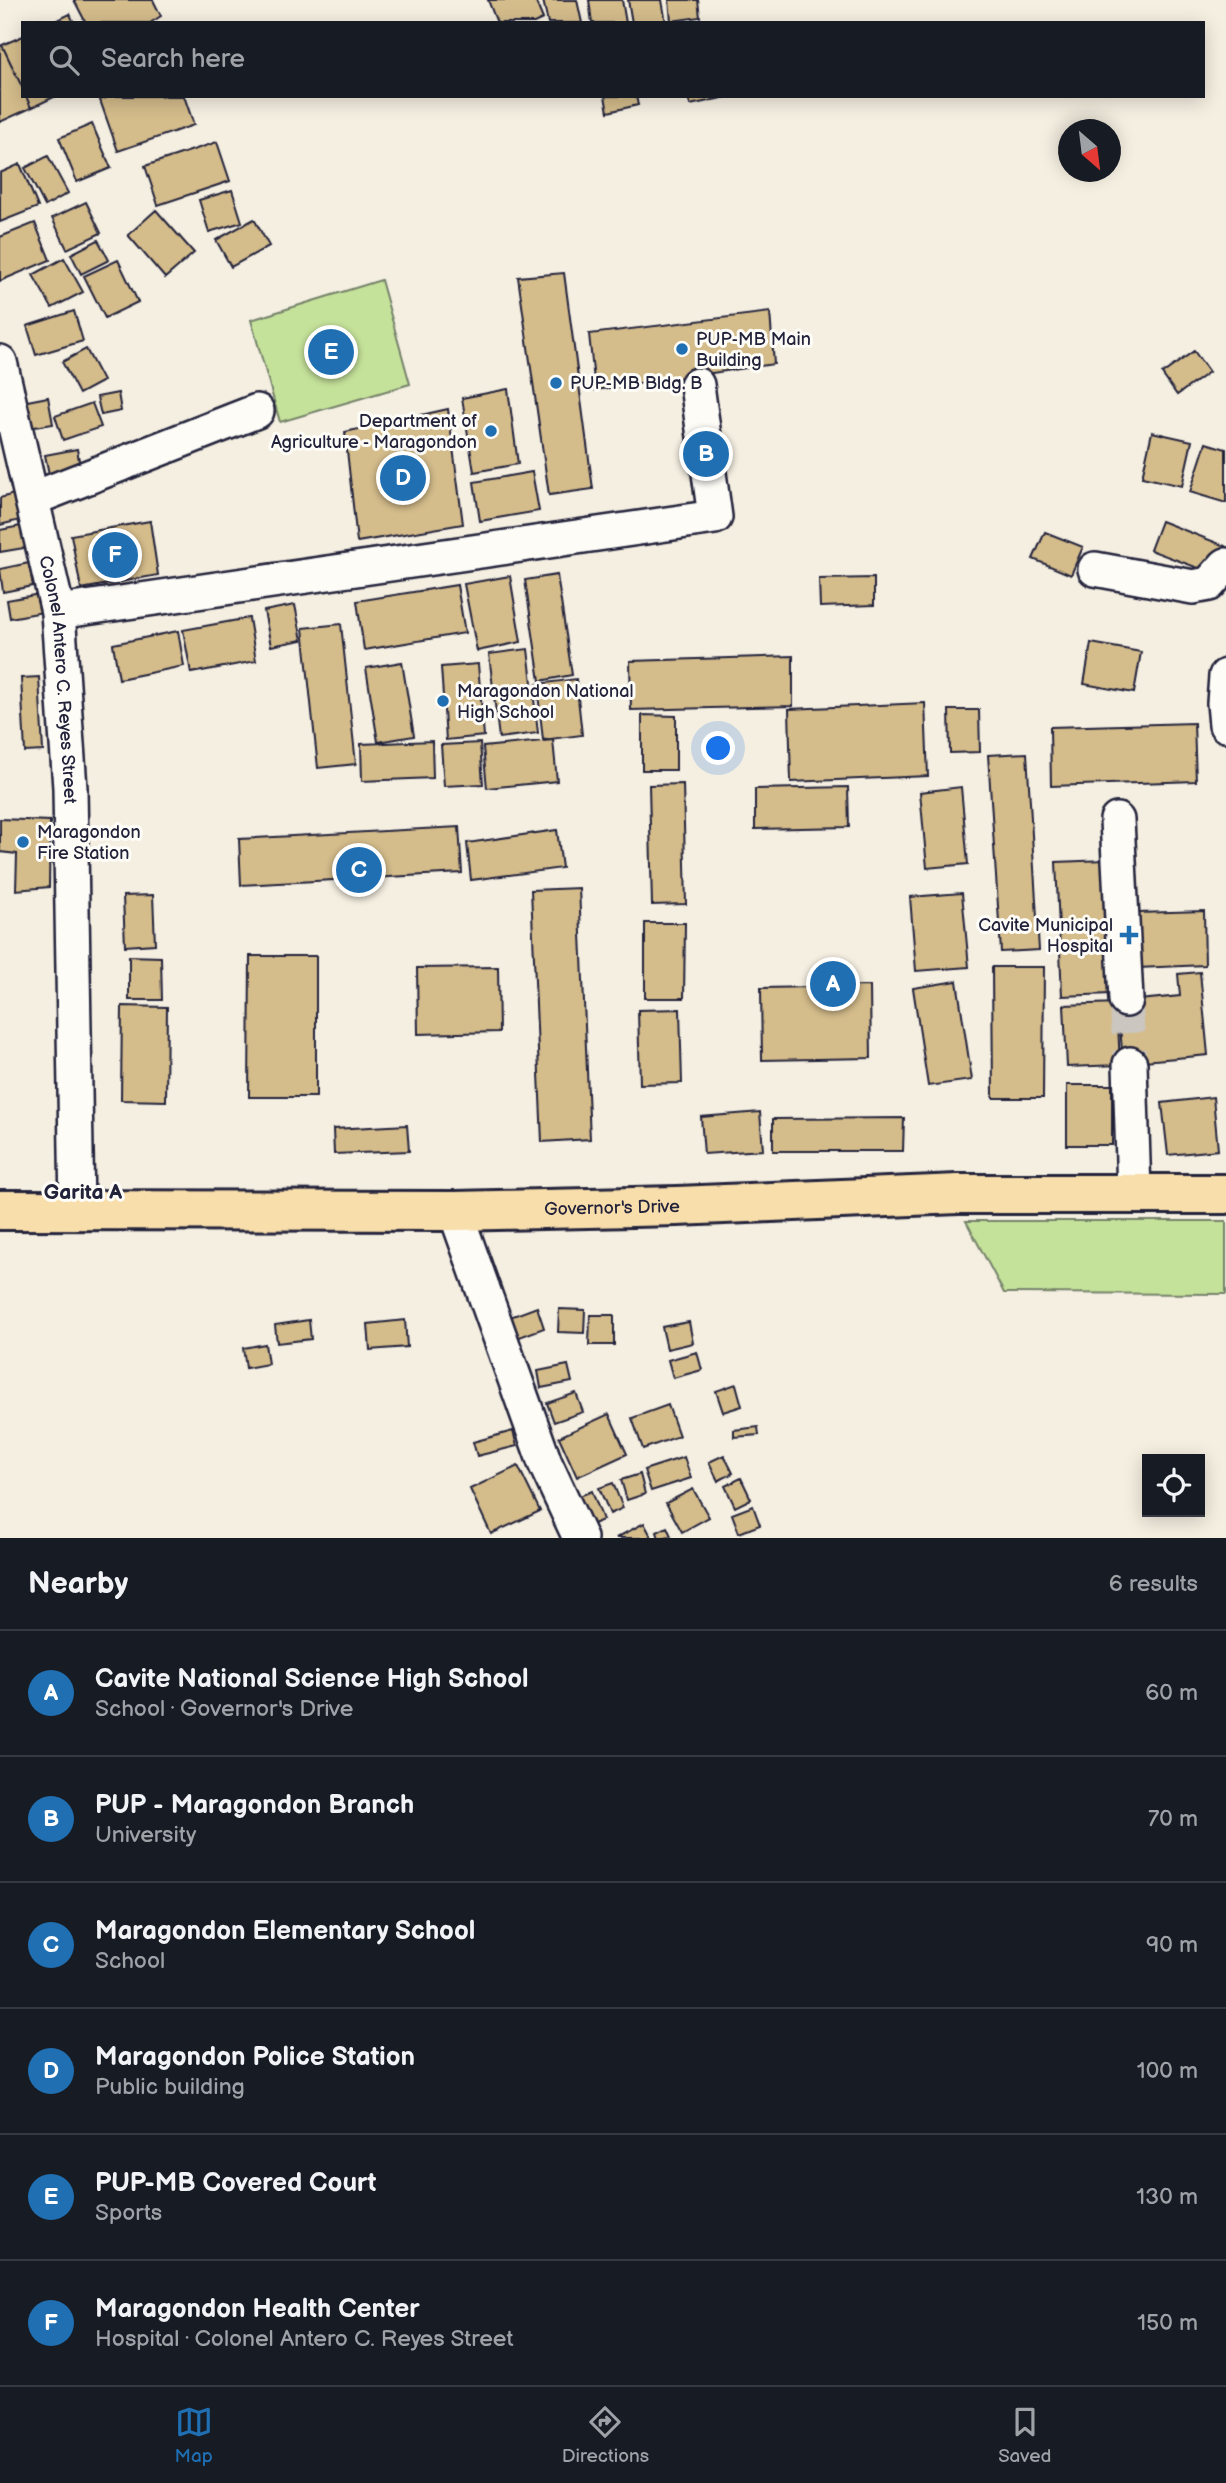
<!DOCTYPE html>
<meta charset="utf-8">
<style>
body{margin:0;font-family:"Balsamiq Sans",sans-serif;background:#242831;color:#f1f3f6}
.controls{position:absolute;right:21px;bottom:21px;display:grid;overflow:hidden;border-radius:0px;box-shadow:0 4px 18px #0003}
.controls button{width:63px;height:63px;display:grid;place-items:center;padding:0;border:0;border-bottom:2px solid #363941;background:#171b24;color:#f1f3f6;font:35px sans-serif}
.compass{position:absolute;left:1058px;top:119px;width:63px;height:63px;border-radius:50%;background:#171b24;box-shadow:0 4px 18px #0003;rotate:152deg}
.you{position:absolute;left:719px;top:749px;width:24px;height:24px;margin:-18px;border:5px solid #fff;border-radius:50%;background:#1a73e8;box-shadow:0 0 0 10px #1a73e833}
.badge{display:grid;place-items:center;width:46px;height:46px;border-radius:50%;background:#1f6fb2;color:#fff;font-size:23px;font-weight:700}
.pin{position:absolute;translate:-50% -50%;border:4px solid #fff;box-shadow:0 2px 7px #0006}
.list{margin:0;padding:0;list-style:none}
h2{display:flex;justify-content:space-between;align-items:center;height:91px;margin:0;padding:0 28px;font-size:30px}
h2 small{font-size:23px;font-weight:400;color:#9ea1a6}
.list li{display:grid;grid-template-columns:46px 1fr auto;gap:21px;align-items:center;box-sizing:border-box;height:126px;padding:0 28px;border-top:2px solid #363941}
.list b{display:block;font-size:26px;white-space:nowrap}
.list p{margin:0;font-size:23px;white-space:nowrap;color:#9ea1a6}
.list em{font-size:23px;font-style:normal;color:#9ea1a6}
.icon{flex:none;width:38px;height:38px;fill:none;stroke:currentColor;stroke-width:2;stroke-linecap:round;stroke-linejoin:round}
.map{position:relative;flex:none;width:1226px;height:1538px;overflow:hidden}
.search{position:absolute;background:#171b24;box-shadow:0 4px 18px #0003;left:21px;right:21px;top:21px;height:77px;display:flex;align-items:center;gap:18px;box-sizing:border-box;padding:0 24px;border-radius:0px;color:#9ea1a6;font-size:26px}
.sheet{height:847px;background:#171b24}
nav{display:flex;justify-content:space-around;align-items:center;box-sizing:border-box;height:98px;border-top:2px solid #363941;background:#171b24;font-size:19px;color:#9ea1a6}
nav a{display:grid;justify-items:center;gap:4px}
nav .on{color:#1f6fb2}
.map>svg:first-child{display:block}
.green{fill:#c5e29a;stroke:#74826a;stroke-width:2}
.building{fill:#d4bc8b;stroke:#22223b;stroke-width:2}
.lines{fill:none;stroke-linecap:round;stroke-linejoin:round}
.minor-tunnel{stroke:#cbc6c0;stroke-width:33;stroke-dasharray:33 17;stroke-linecap:butt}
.minor-casing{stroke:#22223b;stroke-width:38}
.major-casing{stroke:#22223b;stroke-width:44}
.minor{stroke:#fdfcf7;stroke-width:33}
.major{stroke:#f8deab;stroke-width:38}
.poi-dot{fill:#1f6fb2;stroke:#fdfcf7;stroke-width:2.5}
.labels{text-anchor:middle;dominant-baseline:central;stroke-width:6;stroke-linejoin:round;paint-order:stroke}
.poi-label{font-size:18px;fill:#22223b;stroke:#fdfcf7;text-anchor:start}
.street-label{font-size:18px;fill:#22223b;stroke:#fdfcf7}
.quarter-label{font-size:21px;font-weight:bold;fill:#22223b;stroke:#fdfcf7}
</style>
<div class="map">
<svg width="1226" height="1538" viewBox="0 0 1226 1538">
<rect width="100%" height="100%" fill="#f5efe1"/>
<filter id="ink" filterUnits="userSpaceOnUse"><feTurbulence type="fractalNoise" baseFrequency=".0143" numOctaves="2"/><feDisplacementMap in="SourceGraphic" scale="14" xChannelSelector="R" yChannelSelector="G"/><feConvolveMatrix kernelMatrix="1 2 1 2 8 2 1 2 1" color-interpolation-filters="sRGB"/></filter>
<g filter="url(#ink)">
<path class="green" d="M381,280L410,384L280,422L251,320Z
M966,1221H1226V1294L1004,1293Z"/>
<path class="building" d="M74,0H153L161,16L150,23H86Z
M488,0H535L543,19L534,23H497Z
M543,0H577L582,23H548Z
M589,0H622L626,23H592Z
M628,0H662L666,23H632Z
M669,0H698L700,17L671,21Z
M70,14L74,23H51Z
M23,36V89L2,45Z
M2,45L23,89V96H26L31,108L0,122V46Z
M26,96H56L31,108Z
M111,96H184L194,125L118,151L100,100Z
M605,96H636L638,105L608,112Z
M688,96H727V97L690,105Z
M92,124L111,168L77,182L59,138Z
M217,142L230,181L158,205L145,166Z
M48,156L68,193L45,206L25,168Z
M20,164L38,207L0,222V173Z
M232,190L242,222L209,232L199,200Z
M86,202L101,233L67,249L52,218Z
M156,210L194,253L165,278L128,235Z
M254,219L269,246L231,267L216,240Z
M35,223L50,260L0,281V237Z
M98,240L109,260L81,274L71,254Z
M64,258L83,292L52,308L33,275Z
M118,260L138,302L105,318L84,276Z
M564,273L593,489L549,495L518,277Z
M74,311L83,341L36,355L27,326Z
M770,312L774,364L595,390L589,334Z
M86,349L103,381L79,394L62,362Z
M1194,351L1209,372L1177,395L1162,374Z
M508,389L518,464L474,472L462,398Z
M118,393L121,411L101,415L97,397Z
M48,397L53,424L22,429L17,403Z
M92,403L101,427L63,440L55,416Z
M448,409L463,524L357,542L345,432Z
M1152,432L1192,441L1182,486L1142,477Z
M1206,443L1226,449V503L1190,492Z
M77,449L81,472L50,479L45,455Z
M532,472L539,511L480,521L474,482Z
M17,493L24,519L0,525V498Z
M150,521L158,575L81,589L71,535Z
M1161,521L1225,546L1214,574L1150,550Z
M26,525L30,547L0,552V530Z
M1045,532L1083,547L1071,575L1033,559Z
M29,563L33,586L3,592L0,569Z
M557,575L572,675L540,681L525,580Z
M510,576L521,642L477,651L464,584Z
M874,578V605L820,607L819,579Z
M457,585L465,633L364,650L357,601Z
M40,594L43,612L10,618L7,600Z
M295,605L302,640L271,646L264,611Z
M249,618L256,661L191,673L183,630Z
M341,624L356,764L318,768L303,628Z
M178,631L184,666L119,679L113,644Z
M1091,643L1141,652L1134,693L1084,684Z
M528,649L538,733L499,738L489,654Z
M793,656V706L631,710L630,661Z
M402,662L414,736L378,742L366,668Z
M478,664L484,736L446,740L441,667Z
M39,677L43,751L25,752L21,678Z
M576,679L582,735L543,740L537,684Z
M925,703L928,776L791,782L789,709Z
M949,710H979L980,752L950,753Z
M642,715L676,716V770H642Z
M1194,723L1196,781L1051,786L1050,727Z
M553,740L557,781L487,788L483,747Z
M432,741L433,778L362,781L361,744Z
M480,743L483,784L444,786L441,745Z
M1027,753L1039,950L1001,952L988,755Z
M683,784L686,904L652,905L649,785Z
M848,787L849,827L755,829V789Z
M961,787L968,864L927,868L920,792Z
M0,819L50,821L49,887L16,890L17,854L0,852Z
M459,827L462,873L241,885L239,839Z
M557,830L562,868L471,880L467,843Z
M1106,860L1111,994L1062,996L1056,862Z
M579,888L590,1139L542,1142L531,890Z
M962,893L969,967L916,971L910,897Z
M153,895L155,944L125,946L123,896Z
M1204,911L1205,965L1138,968L1137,913Z
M645,923H685L684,998H645Z
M129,956L161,957L162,1000H129Z
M250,956H316V1097H249Z
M498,967L499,1032L418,1034L417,968Z
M992,967H1044L1043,1098H993Z
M1200,972L1208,1055L1123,1063L1118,1002L1180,996L1178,974Z
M957,981L972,1080L928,1086L913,988Z
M870,986L871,1058L762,1060L761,988Z
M1117,1003L1120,1065L1067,1067L1064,1005Z
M122,1006L167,1007L166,1101L121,1100Z
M680,1009L682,1083L640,1084L638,1010Z
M1067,1085H1112V1145H1067Z
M1213,1097L1218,1150L1168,1155L1162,1103Z
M760,1112L763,1150L704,1154L701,1117Z
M904,1118L903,1151H773V1119Z
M407,1125L409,1151L334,1154L333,1129Z
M537,1307L544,1328L517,1338L510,1317Z
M559,1309L585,1310L584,1333L558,1332Z
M590,1315H614V1345H589Z
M309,1320L311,1339L277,1343L275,1325Z
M405,1320L407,1347L370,1350L368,1324Z
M689,1322L693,1343L667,1349L662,1327Z
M265,1344L268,1364L246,1368L243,1348Z
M697,1352L702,1370L673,1378L668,1360Z
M568,1365L572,1382L541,1388L538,1371Z
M736,1384L742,1406L723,1412L716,1391Z
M576,1393L583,1412L554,1422L547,1403Z
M668,1405L679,1436L643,1449L632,1418Z
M609,1414L627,1454L577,1477L559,1437Z
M758,1427L759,1435L734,1437V1430Z
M513,1431L517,1446L477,1456L473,1442Z
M724,1455L733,1473L718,1481L709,1462Z
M684,1457L691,1478L651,1491L644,1470Z
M518,1466L540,1511L491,1534L470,1489Z
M640,1474L645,1494L627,1500L621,1480Z
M741,1478L751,1499L735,1507L725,1486Z
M613,1483L623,1508L610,1514L599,1488Z
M693,1489L709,1517L682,1532L666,1503Z
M592,1491L603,1520L583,1528L572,1499Z
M753,1506L760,1525L739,1533L732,1514Z
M644,1523L651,1536L647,1538H616Z
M667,1527L671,1536L659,1538L657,1532Z"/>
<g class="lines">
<path class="minor-tunnel" d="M1126,1000L1130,1064"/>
<g class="minor-casing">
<g id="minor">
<path id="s1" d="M0,362L58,612L70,788L77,1211"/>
<path d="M32,499L257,411"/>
<path d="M1095,569L1193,587L1209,584L1226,565"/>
<path d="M58,612L715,517L697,385"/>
<path d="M1226,676L1224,703L1226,725"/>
<path d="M1117,820L1126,1000"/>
<path d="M1130,1064L1134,1194"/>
<path d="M455,1211L545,1463L580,1538"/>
</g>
</g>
<g class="major-casing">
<g id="major">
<path id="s2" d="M0,1210L455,1211L677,1206L958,1194H1226"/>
</g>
</g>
<use href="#minor" class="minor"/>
<use href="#major" class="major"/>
</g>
</g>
<g class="poi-dot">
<circle cx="682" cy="349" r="7"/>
<circle cx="556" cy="383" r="7"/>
<circle cx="491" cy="431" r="7"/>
<circle cx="443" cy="701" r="7"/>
<circle cx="23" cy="842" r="7"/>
<path d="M1125.5 924.5h7v7h7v7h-7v7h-7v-7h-7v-7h7z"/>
</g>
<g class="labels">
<g class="poi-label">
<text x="696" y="339">PUP-MB Main<tspan x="696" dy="21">Building</tspan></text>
<text x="570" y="383">PUP-MB Bldg. B</text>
<text x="477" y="421" text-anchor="end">Department of<tspan x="477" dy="21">Agriculture - Maragondon</tspan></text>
<text x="457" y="691">Maragondon National<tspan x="457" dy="21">High School</tspan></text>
<text x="37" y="832">Maragondon<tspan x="37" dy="21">Fire Station</tspan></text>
<text x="1113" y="925" text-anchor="end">Cavite Municipal<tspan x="1113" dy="21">Hospital</tspan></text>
</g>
<g class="street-label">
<text stroke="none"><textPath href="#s1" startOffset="324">Colonel Antero C. Reyes Street</textPath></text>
<text stroke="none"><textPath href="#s2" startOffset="612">Governor's Drive</textPath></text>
</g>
<g class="quarter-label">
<text x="83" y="1192">Garita A</text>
</g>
</g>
</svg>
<div class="controls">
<button><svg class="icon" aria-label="locate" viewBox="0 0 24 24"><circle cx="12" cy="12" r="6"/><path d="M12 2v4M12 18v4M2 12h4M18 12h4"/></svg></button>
</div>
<svg class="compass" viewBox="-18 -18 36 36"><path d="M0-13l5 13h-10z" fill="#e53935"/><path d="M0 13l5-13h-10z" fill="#9ea1a6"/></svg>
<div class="you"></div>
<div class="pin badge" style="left:833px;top:984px">A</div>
<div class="pin badge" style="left:706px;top:454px">B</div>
<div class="pin badge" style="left:359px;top:870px">C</div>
<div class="pin badge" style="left:403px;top:478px">D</div>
<div class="pin badge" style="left:331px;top:352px">E</div>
<div class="pin badge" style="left:115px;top:555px">F</div>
<div class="search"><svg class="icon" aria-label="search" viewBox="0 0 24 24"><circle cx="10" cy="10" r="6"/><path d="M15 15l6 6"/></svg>Search here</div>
</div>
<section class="sheet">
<h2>Nearby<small>6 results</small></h2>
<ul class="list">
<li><span class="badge">A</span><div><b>Cavite National Science High School</b><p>School · Governor's Drive</p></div><em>60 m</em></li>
<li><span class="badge">B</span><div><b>PUP - Maragondon Branch</b><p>University</p></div><em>70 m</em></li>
<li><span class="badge">C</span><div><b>Maragondon Elementary School</b><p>School</p></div><em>90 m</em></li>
<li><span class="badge">D</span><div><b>Maragondon Police Station</b><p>Public building</p></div><em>100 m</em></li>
<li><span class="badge">E</span><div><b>PUP-MB Covered Court</b><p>Sports</p></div><em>130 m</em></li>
<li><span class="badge">F</span><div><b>Maragondon Health Center</b><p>Hospital · Colonel Antero C. Reyes Street</p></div><em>150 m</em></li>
</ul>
</section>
<nav>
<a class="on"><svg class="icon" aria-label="map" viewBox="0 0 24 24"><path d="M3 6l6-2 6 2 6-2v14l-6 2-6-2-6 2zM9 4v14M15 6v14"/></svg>Map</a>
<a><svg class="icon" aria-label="directions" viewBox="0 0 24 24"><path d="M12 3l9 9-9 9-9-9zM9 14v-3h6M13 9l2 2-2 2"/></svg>Directions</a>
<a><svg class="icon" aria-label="saved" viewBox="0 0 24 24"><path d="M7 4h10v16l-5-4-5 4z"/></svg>Saved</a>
</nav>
